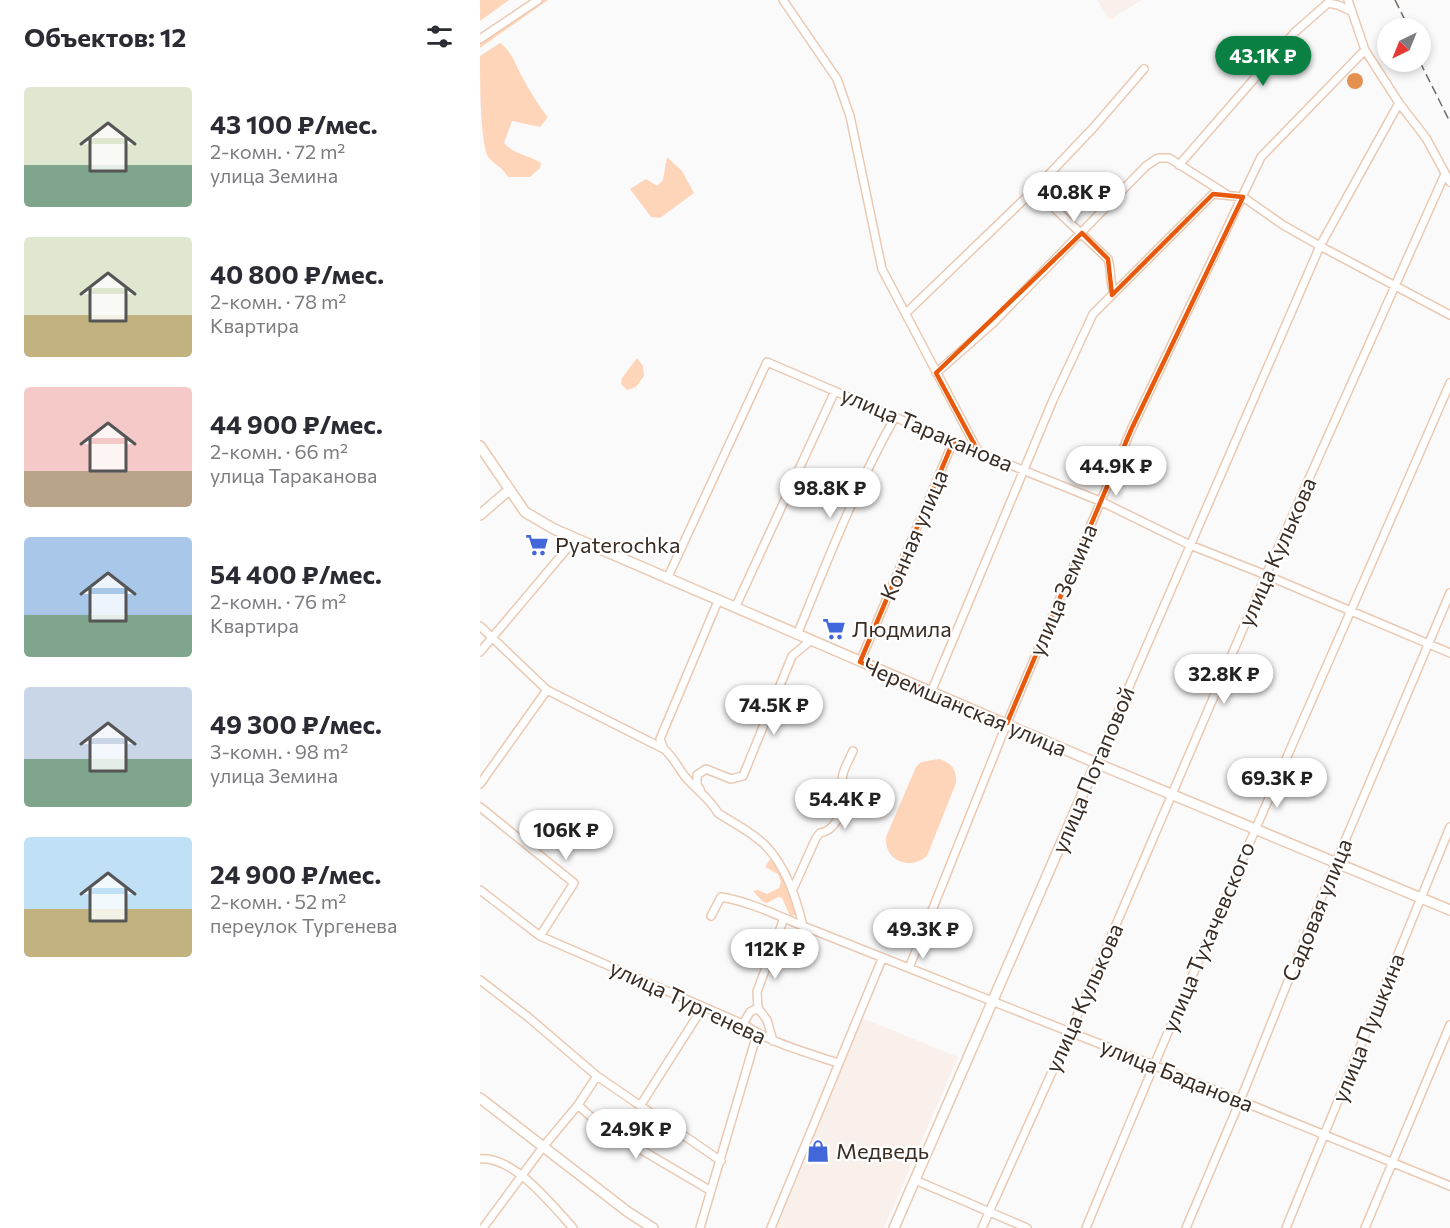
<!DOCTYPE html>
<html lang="ru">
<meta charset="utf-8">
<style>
:root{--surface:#fff;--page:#f7f7f7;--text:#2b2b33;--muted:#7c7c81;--accent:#0b8043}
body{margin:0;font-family:Commissioner,sans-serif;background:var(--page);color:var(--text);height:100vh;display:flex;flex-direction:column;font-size:22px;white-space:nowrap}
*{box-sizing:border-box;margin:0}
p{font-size:20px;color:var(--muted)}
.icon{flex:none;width:33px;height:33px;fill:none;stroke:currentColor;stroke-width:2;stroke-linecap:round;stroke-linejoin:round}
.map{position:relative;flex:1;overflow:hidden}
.side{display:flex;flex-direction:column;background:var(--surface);width:480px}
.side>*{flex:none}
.needle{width:39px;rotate:223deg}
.controls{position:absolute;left:897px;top:18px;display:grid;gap:12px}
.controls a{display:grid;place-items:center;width:54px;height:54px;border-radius:50%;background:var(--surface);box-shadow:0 3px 9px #0003;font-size:30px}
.price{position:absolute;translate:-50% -51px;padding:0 14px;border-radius:21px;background:#fff;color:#222;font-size:20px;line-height:39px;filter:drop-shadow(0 2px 3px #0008)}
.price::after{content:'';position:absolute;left:50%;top:36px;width:18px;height:14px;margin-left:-9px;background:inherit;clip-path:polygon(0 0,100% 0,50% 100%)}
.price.on{background:var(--accent);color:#fff}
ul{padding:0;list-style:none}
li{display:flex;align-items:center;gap:18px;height:150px;padding:0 24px}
li span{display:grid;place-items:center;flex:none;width:168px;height:120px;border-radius:6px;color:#555}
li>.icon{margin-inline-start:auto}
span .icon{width:72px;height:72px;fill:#fffc;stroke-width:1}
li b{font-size:26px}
h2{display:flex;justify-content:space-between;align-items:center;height:72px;padding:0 24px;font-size:26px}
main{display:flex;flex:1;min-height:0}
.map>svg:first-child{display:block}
.built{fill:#f9f0eb}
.green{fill:#ffd5b9}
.water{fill:#e4904f}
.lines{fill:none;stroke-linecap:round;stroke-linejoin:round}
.street-casing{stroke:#eac9b2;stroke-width:10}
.secondary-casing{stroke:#eac9b2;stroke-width:12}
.street{stroke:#fff;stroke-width:7}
.secondary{stroke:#fff;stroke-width:9}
.rail{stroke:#736a64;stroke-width:1.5;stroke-dasharray:9 4.5;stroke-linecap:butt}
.marked{fill:none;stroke:#e8590c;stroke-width:4.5;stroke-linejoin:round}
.labels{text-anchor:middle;stroke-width:4.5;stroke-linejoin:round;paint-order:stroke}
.street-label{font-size:22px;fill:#392c23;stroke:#fff}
.poi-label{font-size:22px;fill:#392c23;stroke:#fff;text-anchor:start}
</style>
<main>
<section class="side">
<h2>Объектов: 12<svg class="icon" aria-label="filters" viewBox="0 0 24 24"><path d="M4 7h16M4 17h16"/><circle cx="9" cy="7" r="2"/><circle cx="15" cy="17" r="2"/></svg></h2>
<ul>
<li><span style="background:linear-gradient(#dfe7d0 65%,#7fa58c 0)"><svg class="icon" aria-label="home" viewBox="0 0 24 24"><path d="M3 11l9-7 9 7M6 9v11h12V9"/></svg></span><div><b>43 100 ₽/мес.</b><p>2-комн. · 72 m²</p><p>улица Земина</p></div></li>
<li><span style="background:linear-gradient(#dfe7d0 65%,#c2b280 0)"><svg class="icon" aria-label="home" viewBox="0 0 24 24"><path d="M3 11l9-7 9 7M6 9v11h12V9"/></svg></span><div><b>40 800 ₽/мес.</b><p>2-комн. · 78 m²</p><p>Квартира</p></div></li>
<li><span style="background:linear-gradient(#f6c9c9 70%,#b9a48a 0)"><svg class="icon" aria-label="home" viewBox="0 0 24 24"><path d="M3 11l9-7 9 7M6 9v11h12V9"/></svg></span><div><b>44 900 ₽/мес.</b><p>2-комн. · 66 m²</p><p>улица Тараканова</p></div></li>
<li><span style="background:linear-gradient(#a9c7e8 65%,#7fa58c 0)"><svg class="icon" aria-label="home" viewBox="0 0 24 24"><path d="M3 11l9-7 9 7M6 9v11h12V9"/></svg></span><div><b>54 400 ₽/мес.</b><p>2-комн. · 76 m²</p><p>Квартира</p></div></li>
<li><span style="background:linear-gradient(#c9d6e8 60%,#7fa58c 0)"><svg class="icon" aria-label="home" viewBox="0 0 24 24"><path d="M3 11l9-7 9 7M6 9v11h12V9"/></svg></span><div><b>49 300 ₽/мес.</b><p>3-комн. · 98 m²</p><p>улица Земина</p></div></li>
<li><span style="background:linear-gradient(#bfe0f5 60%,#c2b280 0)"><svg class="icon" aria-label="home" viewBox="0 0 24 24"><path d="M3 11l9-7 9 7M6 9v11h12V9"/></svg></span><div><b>24 900 ₽/мес.</b><p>2-комн. · 52 m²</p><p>переулок Тургенева</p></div></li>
</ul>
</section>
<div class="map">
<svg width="970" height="1228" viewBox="0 0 970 1228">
<rect width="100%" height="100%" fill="#fafafa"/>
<path class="built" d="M617 0H662L630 20Z
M382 1018 478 1057 404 1228H297Z"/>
<path class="green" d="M0 0H29L0 21Z
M61 0H68L0 48V41Z
M20 43C31 51 34 60 39 71 45 83 60 108 68 117L60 127 32 121 24 143C35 155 46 154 61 163L60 168 50 177H28C23 168 15 165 8 157 0 141 0 79 0 56Z
M187 157 202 171 214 193 180 218 171 217 150 189 166 179 177 186 183 180Z
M157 358 163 366 164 376 156 387 147 390 141 384 142 378Z
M459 759C472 763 477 770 476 783L447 856C430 871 404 861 406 837L436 767 441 762Z
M291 858C300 866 307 878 307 890L312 894 317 911 316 915 310 916 302 898 298 897 287 903 283 902 273 891 278 890 287 894 299 888 301 882 298 874 285 867Z"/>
<path class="water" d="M867 81a8 8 0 1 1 16 0a8 8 0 1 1-16 0Z"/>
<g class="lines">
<g class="street-casing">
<path id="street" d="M303 0 357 79 370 116 402 269 498 451
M868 0 885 50 919 103 946 138 970 182
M0 39 58 0
M699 165 815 32 848 3 858 5 871 11
M554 189 628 259C632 271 629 281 634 293
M426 313 557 187 614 127 664 69
M456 373 513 323 666 166 678 158H689L746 194
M187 579 287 362 473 442 620 501 710 545 786 575 970 653
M255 608 355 391
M0 626 67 690 184 749C195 758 199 771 208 780 218 791 230 799 238 813 253 823 272 832 285 845 306 867 316 897 323 926L673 1065 970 1186
M317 635C348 559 375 489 415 417
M0 652 96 538
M380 662 473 442
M452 690 573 400 613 314 733 194 763 197 803 225 840 246 970 315
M184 749 180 739 238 601
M616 763 840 246 919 103
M0 784 67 690
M220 789 217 785V775L226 769 251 779 263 776 312 656 330 641
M0 807 94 883 60 936
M313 889 336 838 340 833C357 831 362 809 367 794 357 777 365 769 373 751
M0 890 60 936 263 1024C291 1043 325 1052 358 1063
M231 916 241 897C271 902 296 915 323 926
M429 968 527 723 651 430 781 157 885 50
M0 980 48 1017 117 1076 241 1161
M263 1024 270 1012 278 1008
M293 1041 287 1020 278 1008 277 992 304 918
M98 1105 121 1126 231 1191
M160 1106 223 1007
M0 1159C34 1156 72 1205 93 1228
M435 1180 547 1228
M3 1228 63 1147 98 1105 117 1076
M220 1228 277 1034
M291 1228 402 959
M502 1228 590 1032 786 575 965 174
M606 1228C723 944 848 665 970 383
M706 1228 760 1101 853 869 970 593
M806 1228 970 827
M885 1228 970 1025"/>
</g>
<g class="secondary-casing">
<path id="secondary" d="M0 446 45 512 74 529 616 763 970 910
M0 515 29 490
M0 1098 148 1212 173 1228
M414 1228 616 763"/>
</g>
<use href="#street" class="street"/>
<use href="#secondary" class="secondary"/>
<path class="rail" d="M915 0 929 28
M940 62 970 122"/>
</g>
<path class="marked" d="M733 194 763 197 651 430 527 723 380 662 473 442 498 451 456 373 602 233 628 259 632 295Z"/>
<defs>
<g id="supermarket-bare" transform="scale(1.8)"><path d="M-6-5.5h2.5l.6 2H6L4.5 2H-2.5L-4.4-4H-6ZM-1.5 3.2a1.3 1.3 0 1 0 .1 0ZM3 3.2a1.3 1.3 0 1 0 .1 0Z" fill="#4267da" stroke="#fff" stroke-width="2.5" paint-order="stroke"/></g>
<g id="shop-bare" transform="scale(1.8)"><path d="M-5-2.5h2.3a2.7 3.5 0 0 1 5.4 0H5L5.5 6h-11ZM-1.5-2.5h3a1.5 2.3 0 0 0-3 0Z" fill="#4267da" stroke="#fff" stroke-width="2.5" paint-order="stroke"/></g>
</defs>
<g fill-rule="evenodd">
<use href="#supermarket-bare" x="57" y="545"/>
<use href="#supermarket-bare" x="354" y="629"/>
<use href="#shop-bare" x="338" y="1151"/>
</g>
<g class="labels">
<g class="street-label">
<text transform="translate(447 429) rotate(23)" y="8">улица Тараканова</text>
<text transform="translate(434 535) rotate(-67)" y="8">Конная улица</text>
<text transform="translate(797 552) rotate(-66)" y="8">улица Кулькова</text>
<text transform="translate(583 590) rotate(-67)" y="8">улица Земина</text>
<text transform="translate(485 707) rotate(23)" y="8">Черемшанская улица</text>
<text transform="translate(613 770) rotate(-67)" y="8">улица Потаповой</text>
<text transform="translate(837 910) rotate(-68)" y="8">Садовая улица</text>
<text transform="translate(728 937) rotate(-67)" y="8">улица Тухачевского</text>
<text transform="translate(604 998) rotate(-66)" y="8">улица Кулькова</text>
<text transform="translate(208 1002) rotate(25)" y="8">улица Тургенева</text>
<text transform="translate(888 1028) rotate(-68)" y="8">улица Пушкина</text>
<text transform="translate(697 1075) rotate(22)" y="8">улица Баданова</text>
</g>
<g class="poi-label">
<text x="75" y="553">Pyaterochka</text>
<text x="372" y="637">Людмила</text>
<text x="356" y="1159">Медведь</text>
</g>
</g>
</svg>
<div class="controls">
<a><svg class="needle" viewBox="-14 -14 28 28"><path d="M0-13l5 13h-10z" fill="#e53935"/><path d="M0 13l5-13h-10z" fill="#7c7c81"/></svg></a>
</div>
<b class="price on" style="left:783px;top:87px">43.1K ₽</b>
<b class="price" style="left:594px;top:223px">40.8K ₽</b>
<b class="price" style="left:636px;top:497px">44.9K ₽</b>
<b class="price" style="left:350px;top:519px">98.8K ₽</b>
<b class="price" style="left:744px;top:705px">32.8K ₽</b>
<b class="price" style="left:294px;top:736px">74.5K ₽</b>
<b class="price" style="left:797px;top:809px">69.3K ₽</b>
<b class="price" style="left:365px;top:830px">54.4K ₽</b>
<b class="price" style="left:86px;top:861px">106K ₽</b>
<b class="price" style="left:443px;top:960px">49.3K ₽</b>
<b class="price" style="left:295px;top:980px">112K ₽</b>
<b class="price" style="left:156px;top:1160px">24.9K ₽</b>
</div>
</main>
